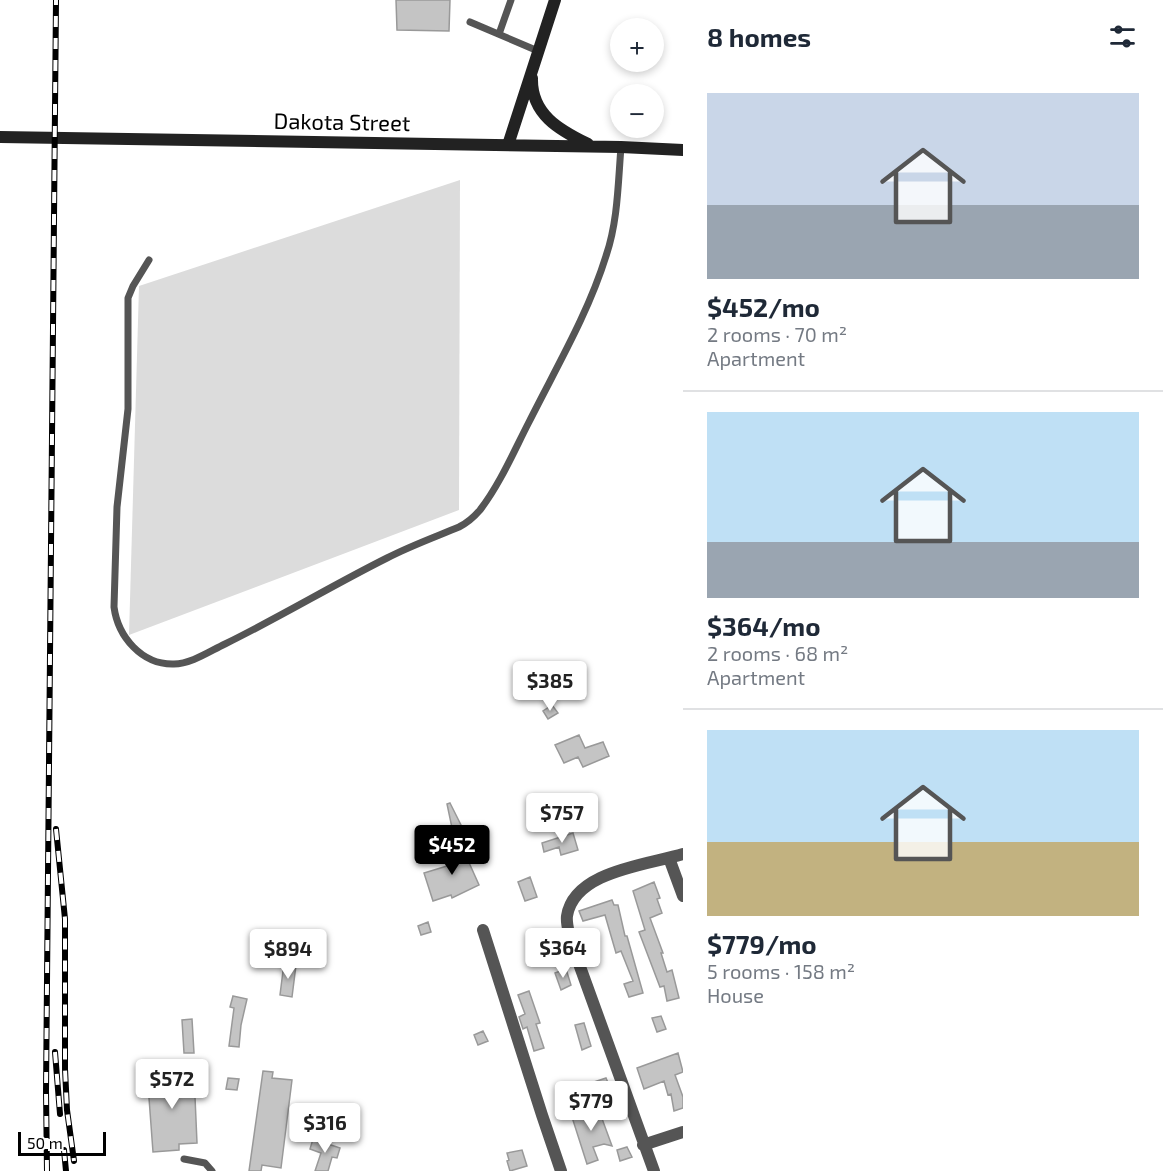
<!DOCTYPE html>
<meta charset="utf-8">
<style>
:root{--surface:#fff;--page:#f6f6f7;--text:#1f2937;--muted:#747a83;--line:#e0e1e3;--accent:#000}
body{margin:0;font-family:"Exo 2",sans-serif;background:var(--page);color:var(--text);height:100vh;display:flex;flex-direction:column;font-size:22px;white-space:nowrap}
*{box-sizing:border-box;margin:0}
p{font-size:20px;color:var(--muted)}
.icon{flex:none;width:33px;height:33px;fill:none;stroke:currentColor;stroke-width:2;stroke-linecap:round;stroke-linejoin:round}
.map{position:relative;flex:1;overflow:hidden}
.sheet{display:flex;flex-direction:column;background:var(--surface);width:480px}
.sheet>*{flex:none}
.fabs{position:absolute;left:610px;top:18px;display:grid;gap:12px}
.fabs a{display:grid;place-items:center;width:54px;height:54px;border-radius:50%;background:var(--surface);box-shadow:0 3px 9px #0003;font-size:30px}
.scale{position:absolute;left:18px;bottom:15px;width:88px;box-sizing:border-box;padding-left:6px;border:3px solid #000;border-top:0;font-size:16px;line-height:21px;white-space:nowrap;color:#000;-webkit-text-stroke:4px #fff;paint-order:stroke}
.price{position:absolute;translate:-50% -51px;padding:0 14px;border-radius:6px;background:#fff;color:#222;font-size:20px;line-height:39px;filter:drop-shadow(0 2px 3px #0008)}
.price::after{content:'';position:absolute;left:50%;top:36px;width:18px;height:14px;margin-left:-9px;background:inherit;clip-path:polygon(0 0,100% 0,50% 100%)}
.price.selected{background:var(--accent);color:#fff}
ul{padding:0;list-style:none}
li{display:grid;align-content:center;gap:12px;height:318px;padding:0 24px}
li+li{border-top:2px solid var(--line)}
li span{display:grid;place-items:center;height:186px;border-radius:0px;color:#555}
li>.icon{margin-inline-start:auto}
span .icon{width:108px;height:108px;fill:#fffc;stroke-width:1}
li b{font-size:26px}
h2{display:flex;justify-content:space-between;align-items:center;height:72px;padding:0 24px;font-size:26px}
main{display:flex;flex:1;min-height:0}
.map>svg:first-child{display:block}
.green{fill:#dcdcdc}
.building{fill:#c4c4c4;stroke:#999;stroke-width:1.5}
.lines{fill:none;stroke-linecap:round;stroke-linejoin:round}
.lane{stroke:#555;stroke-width:7}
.street{stroke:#555;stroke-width:12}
.secondary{stroke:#222;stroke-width:12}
.rail-casing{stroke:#000;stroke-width:6}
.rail{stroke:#fff;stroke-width:4;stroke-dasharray:11;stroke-linecap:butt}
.labels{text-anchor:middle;stroke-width:4.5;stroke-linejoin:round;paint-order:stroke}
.street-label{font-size:22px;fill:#000;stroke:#fff}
</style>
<main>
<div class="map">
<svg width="683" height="1171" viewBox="0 0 683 1171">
<rect width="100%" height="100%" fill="#fff"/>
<path class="green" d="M460 180 459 510 129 635 139 286Z"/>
<path class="building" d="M396 0H450L449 31 397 30Z
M552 705 558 713 548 719 543 711Z
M579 735 585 748 603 742 609 756 583 767 578 757 564 763 555 745Z
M450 803 465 833 467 845 456 847 447 804Z
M573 833 578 850 561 855 559 847 544 852 542 843Z
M462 847 479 885 452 898 451 895 433 901 424 873 447 866 442 855Z
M530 877 537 897 525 901 518 882Z
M654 882 660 898 657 899 662 913 650 918 663 953H661L667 972 672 970 679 998 667 1001 664 986 660 987 639 932 645 930 633 891Z
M612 900 614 905H618L625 936H627L643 993 629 997 624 984 633 981 621 951 616 953 605 915 583 921 579 911Z
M428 922 431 932 421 935 418 926Z
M553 932 558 947 549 950 544 935Z
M284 963 296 965 292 997 280 995Z
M566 969 571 985 561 990 555 973Z
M529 991 540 1023 536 1024 544 1048 534 1051 527 1027 523 1029 519 1017 525 1014 518 995Z
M233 996 247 999 241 1025 239 1047 229 1046 234 1008 230 1007Z
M661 1016 666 1029 657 1032 652 1018Z
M192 1019 194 1053H184L182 1020Z
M584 1023 591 1046 582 1050 575 1025Z
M483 1031 488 1041 478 1045 474 1035Z
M678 1053 683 1072 675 1075 683 1097V1108L674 1111 671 1094 668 1095 664 1081 644 1089 637 1068Z
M174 1069V1075L194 1074 197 1143 179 1144V1150L153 1152 147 1071Z
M263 1071 273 1072 272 1078 292 1080 281 1168 262 1165 261 1171H249Z
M228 1078 239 1079 237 1090 226 1089Z
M606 1078 612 1092 594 1099 588 1084Z
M597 1105 612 1146 604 1144 593 1147 598 1160 587 1164 571 1114Z
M313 1139 340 1148 337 1158 332 1157 328 1171H315L321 1153 310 1149Z
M627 1147 632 1157 620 1161 617 1150Z
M522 1150 527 1166 510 1171 507 1161 509 1160 507 1153Z"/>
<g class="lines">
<path class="lane" d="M470 22 538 51
M499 34 511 0
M149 260 133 286 128 298V409L117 507 114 607C118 637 142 665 174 664 191 664 210 651 225 644 280 617 333 585 387 558 410 546 435 537 459 527 467 523 474 517 480 510 500 484 514 451 529 422 556 368 588 314 606 256 618 221 618 183 621 147
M184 1159 205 1163 212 1171"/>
<path class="street" d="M669 858 683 896
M483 930 542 1115 561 1171
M643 1145 683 1132
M654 1171 570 939C569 932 566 923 567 916 574 871 647 865 683 854"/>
<path class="secondary" d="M532 78C531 114 559 130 588 144
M0 137 621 147 683 150
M508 145 555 0"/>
<g class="rail-casing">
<path id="rail" d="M56 829 65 919V1069L67 1110 74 1161
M55 1052 60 1114
M64 1150 66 1171
M47 1171 46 1091 56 0"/>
</g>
<use href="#rail" class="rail"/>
</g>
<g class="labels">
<g class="street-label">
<text transform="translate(342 122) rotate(1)" y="8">Dakota Street</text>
</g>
</g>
</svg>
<div class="fabs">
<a>+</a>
<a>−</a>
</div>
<div class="scale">50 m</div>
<b class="price" style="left:550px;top:712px">$385</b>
<b class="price" style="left:562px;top:844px">$757</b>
<b class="price selected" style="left:452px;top:876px">$452</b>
<b class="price" style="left:563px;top:979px">$364</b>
<b class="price" style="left:288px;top:980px">$894</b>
<b class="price" style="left:172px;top:1110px">$572</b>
<b class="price" style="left:591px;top:1132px">$779</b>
<b class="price" style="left:325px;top:1154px">$316</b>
</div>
<section class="sheet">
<h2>8 homes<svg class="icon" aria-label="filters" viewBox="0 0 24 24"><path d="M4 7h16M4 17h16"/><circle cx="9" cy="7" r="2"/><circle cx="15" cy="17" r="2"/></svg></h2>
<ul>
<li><span style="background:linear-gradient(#c9d6e8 60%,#9aa5b1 0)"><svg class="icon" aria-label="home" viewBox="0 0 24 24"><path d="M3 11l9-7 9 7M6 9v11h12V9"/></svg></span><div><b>$452/mo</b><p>2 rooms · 70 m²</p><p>Apartment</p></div></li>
<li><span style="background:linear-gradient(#bfe0f5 70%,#9aa5b1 0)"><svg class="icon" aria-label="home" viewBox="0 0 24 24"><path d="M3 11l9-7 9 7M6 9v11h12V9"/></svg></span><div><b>$364/mo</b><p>2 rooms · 68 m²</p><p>Apartment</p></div></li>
<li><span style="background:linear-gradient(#bfe0f5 60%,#c2b280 0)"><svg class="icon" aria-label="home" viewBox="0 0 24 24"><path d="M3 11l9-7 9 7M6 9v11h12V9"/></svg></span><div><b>$779/mo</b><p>5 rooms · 158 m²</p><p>House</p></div></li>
</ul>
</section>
</main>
